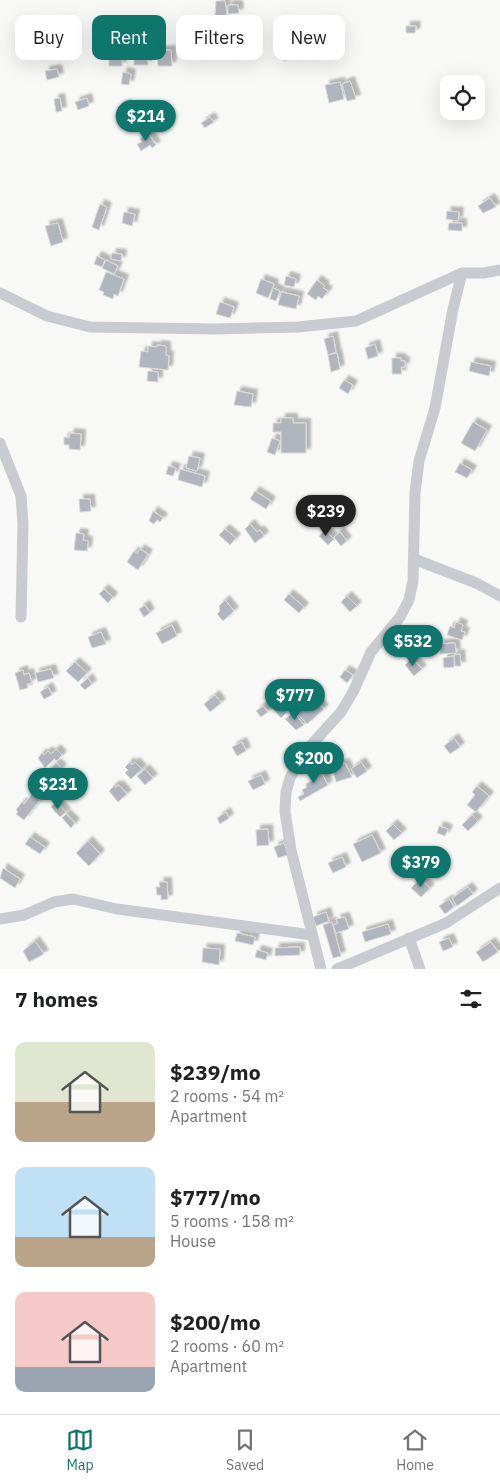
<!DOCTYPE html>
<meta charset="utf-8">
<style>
:root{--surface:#fff;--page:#f6f6f6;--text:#202124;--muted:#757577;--line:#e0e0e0;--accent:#0f766e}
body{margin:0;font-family:"IBM Plex Sans",sans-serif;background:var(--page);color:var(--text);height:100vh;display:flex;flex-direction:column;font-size:19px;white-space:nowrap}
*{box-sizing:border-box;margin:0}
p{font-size:16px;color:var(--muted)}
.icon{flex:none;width:28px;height:28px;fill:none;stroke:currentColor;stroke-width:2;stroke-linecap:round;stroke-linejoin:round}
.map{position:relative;height:969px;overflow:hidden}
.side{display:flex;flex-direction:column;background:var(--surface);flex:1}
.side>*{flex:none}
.banner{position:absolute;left:15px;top:15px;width:470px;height:45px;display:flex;gap:10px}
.tools{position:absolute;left:440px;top:75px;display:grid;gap:10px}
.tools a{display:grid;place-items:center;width:45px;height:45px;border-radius:10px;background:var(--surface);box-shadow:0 5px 20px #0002;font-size:25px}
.price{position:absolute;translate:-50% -42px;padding:0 11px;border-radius:18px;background:var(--accent);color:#fff;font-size:16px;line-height:32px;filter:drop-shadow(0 1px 2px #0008)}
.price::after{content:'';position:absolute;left:50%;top:30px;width:15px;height:11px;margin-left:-8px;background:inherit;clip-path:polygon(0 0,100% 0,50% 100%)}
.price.active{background:#222;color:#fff}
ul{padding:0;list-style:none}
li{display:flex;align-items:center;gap:15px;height:125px;padding:0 15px}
li span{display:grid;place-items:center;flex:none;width:140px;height:100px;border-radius:10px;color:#555}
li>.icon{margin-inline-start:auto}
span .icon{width:60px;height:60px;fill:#fffc;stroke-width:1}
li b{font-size:21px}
h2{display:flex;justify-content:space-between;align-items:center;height:60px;padding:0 15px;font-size:21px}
.chip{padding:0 18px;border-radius:10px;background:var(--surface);box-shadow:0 5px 20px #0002;font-size:18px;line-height:45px}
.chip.active{background:var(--accent);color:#fff}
.tabs{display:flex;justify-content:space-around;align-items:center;height:70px;border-top:1px solid var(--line);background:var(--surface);font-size:14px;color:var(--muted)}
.tabs a{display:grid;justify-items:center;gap:2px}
.tabs .active{color:var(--accent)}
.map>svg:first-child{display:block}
.building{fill:#b1b6be;stroke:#dadad8;filter:url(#shadow)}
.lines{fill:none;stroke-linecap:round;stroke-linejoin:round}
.street{stroke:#c8cbcf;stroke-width:11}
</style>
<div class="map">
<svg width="500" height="969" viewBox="0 0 500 969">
<defs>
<filter id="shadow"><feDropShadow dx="4.5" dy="-4.5" stdDeviation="1" flood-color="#0004"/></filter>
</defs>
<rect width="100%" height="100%" fill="#f8f9f6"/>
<path class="building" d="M216 1H225L227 15 215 16Z
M228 5H238L239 13 228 14Z
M296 24 298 36 282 37 280 26Z
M406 26H416L415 33H406Z
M290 45 294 58 284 61 280 48Z
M171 50 172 66H158L157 51Z
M134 55 148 56V65H134Z
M109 57H122V66H109Z
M57 69 59 77 47 80 45 71Z
M123 72 131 74 129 85 121 84Z
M350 81 356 99 347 101 342 84Z
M340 82 344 99 329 103 325 85Z
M60 98 62 111 56 112 54 99Z
M87 98 89 106 78 110 75 102Z
M126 104 132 119 124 122 118 107Z
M210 117 214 122 205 128 201 123Z
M148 133 156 145 152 148 150 145 141 151 137 144 142 142 140 139Z
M490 198 496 207 483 213 478 206Z
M100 204 107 207 99 230 92 227Z
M447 211 459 212 458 221 446 219Z
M124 212 135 214 132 226 122 223Z
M58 223 63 242 51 246 45 226Z
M449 223H462V231L448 230Z
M112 253 122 254 121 261 111 259Z
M97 256 105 260 102 267 94 264Z
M106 260 118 266 114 274 102 268Z
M106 272 124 279 118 296 114 294 113 299 103 295 104 292 99 290Z
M286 276 296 279 294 287 284 285Z
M261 279 274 284 268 298 256 293Z
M317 280 325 286 323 288 328 291 322 299 318 296 316 300 307 294Z
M273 288 280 291 276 301 270 299Z
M281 292 299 296 296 309 278 305Z
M220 302 234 307 230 318 216 314Z
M333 336 336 352 328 355 324 339Z
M375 344 378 356 368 359 365 348Z
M157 345 166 346V355L169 356 168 370 139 367 141 351 148 352V346L157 347Z
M337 353 340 369 331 372 328 355Z
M392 358H401V361H405V367H401L402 374H392Z
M471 362 491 366 489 376 469 371Z
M148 371 158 372V382L147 381Z
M344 380 353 385 348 394 339 388Z
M237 391 253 394 251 407 234 405Z
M281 418H293V423H306V453H281V432H273V423H281Z
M473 422 487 430 475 451 461 443Z
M70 433 81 434 80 450 69 449V445H64V437L69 438Z
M272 438 280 441 275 455 267 452Z
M189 456 200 458 197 471 186 468Z
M460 463 472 470 467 478 455 472Z
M168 466 176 468 173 476 166 474Z
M180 469 205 476 202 487 178 480Z
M255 491 271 501 266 509 250 499Z
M79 499H90L91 511 80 512Z
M153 511 163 518 160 522 157 520 154 524 149 521Z
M250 524 257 532 260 530 264 536 255 543 245 529Z
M225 529 236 538 230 545 219 535Z
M325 530 334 539 328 545 319 536Z
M340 532 347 541 341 546 334 537Z
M76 533 84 534 83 540 88 541 87 551 74 550Z
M140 549 148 554 138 570 127 562 134 551 137 554Z
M104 589 113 597 108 603 99 594Z
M289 594 304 607 299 613 284 600Z
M347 596 357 606 350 612 341 602Z
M225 600 234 611 223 621 217 614 220 611 219 606Z
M145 605 150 613 144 617 139 609Z
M456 622 463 625 461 631 465 632 462 640 447 635 450 626 454 628Z
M172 625 177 636 162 644 156 633Z
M101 632 106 644 92 648 88 637Z
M455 643 456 653 440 654V644Z
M460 654 461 666H455L454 655Z
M454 656V667L444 668 443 658Z
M412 658 422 669 414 676 405 665Z
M75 662 87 673 78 682 66 671Z
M51 669 54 678 38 682 35 673Z
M23 670 24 675 29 673 32 683 27 684 28 688 20 690 15 673Z
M345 670 353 675 347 683 340 677Z
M88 678 92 684 85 690 80 685Z
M48 687 52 695 44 699 40 692Z
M215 695 221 703 210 712 204 704Z
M315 698 324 709 307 724 297 713Z
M280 703 287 712 281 718 273 709Z
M263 706 268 712 261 717 256 711Z
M294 712 304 725 296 730 285 719Z
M454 738 460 747 450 754 444 746Z
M242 742 246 751 237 756 232 747Z
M56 749 62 755 57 761 54 759 45 768 38 758 42 753 44 755 48 751 51 754Z
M130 762 132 765 135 762 142 769 131 779 125 773 128 770 125 767Z
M361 762 367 771 357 778 351 769Z
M56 763 62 768 53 779 46 773Z
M345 763 352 777 336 782 333 771 339 770 338 765Z
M318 767 328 785 300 801 298 797 304 794 302 790 307 787 306 784 315 779 310 771Z
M145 769 153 778 145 785 137 776Z
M261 775 265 784 253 790 248 781Z
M115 785 116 787 119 785 127 794 118 802 109 791Z
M477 786 489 796 476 812 467 805 475 795 472 792Z
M32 794 40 800 24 820 16 814 18 812 16 810 22 802 24 804Z
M56 802 66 812 60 817 51 807Z
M226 812 229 818 220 824 217 818Z
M66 814 75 823 71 828 62 818Z
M472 815 478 821 468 831 462 825Z
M393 824 402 833 394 840 386 831Z
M439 826 448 829 445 836 437 833Z
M268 829 269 845 257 846 256 830Z
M372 835 381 853 362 862 353 844Z
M30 837 45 847 40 854 25 844Z
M88 841 100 854 89 866 76 853Z
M284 843 288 855 278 858 274 847Z
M342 857 346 867 333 873 328 863Z
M3 868 20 879 15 888 0 878Z
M420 879 430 888 421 897 411 888Z
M159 882H167L168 899 161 900V895H157L156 887H160Z
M468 887 473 894 457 906 452 898Z
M449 899 454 907 445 914 439 906Z
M326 912 329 921 316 926 313 917Z
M345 917 349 929 336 933 333 925 338 923 336 919Z
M332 922 341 956 333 958 323 925Z
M388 924 391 934 365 942 362 932Z
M237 933 255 937 253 945 235 941Z
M449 938 453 947 443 951 439 942Z
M35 941 44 954 29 962 23 951Z
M491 942 498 952 483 962 476 952Z
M300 947V955L275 956V948Z
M203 948 220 949 219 965 202 962Z
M257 950 268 953 266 960 255 957Z"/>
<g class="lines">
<path class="street" d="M0 293 47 316 90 327 215 329 298 327 356 321 462 273
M0 443 21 496 23 524 21 617
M414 559 476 583 500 596
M0 919 24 915 54 902 73 899 117 909 312 935
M409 938 420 969
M321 969 291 850 285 812 286 792 290 778 304 753 341 712 353 692 371 652 400 617 409 600 413 581 415 493 419 461 435 408 453 309 462 273H484L500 270
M337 969 446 923 500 888"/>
</g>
</svg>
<div class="tools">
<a><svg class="icon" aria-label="locate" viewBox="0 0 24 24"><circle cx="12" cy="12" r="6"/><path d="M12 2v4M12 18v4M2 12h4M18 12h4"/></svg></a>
</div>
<b class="price" style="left:146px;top:142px">$214</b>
<b class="price active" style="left:326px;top:537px">$239</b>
<b class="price" style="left:413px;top:667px">$532</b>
<b class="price" style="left:295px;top:721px">$777</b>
<b class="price" style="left:314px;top:784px">$200</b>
<b class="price" style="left:58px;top:810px">$231</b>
<b class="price" style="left:421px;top:888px">$379</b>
<div class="banner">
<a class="chip">Buy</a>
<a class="chip active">Rent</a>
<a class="chip">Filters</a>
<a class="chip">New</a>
</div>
</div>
<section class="side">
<h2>7 homes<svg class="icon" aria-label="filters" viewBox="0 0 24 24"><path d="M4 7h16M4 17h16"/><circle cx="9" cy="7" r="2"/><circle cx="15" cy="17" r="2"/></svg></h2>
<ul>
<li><span style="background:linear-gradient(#dfe7d0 60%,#b9a48a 0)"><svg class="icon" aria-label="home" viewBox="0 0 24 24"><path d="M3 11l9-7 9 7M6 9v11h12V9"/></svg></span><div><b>$239/mo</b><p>2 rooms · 54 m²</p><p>Apartment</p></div></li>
<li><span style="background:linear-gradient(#bfe0f5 70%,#b9a48a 0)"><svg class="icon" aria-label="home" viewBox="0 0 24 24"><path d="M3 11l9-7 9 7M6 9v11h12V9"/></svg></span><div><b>$777/mo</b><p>5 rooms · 158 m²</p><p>House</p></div></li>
<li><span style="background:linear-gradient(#f6c9c9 75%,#9aa5b1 0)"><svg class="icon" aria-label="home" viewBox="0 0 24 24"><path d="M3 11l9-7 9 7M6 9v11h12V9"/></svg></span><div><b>$200/mo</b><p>2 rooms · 60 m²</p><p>Apartment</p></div></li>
</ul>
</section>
<nav class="tabs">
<a class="active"><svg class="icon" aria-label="map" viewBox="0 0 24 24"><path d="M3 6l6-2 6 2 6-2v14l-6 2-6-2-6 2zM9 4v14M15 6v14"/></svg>Map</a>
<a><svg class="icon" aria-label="saved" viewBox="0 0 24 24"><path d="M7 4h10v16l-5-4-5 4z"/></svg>Saved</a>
<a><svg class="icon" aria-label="home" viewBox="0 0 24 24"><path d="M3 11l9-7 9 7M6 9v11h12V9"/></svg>Home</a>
</nav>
